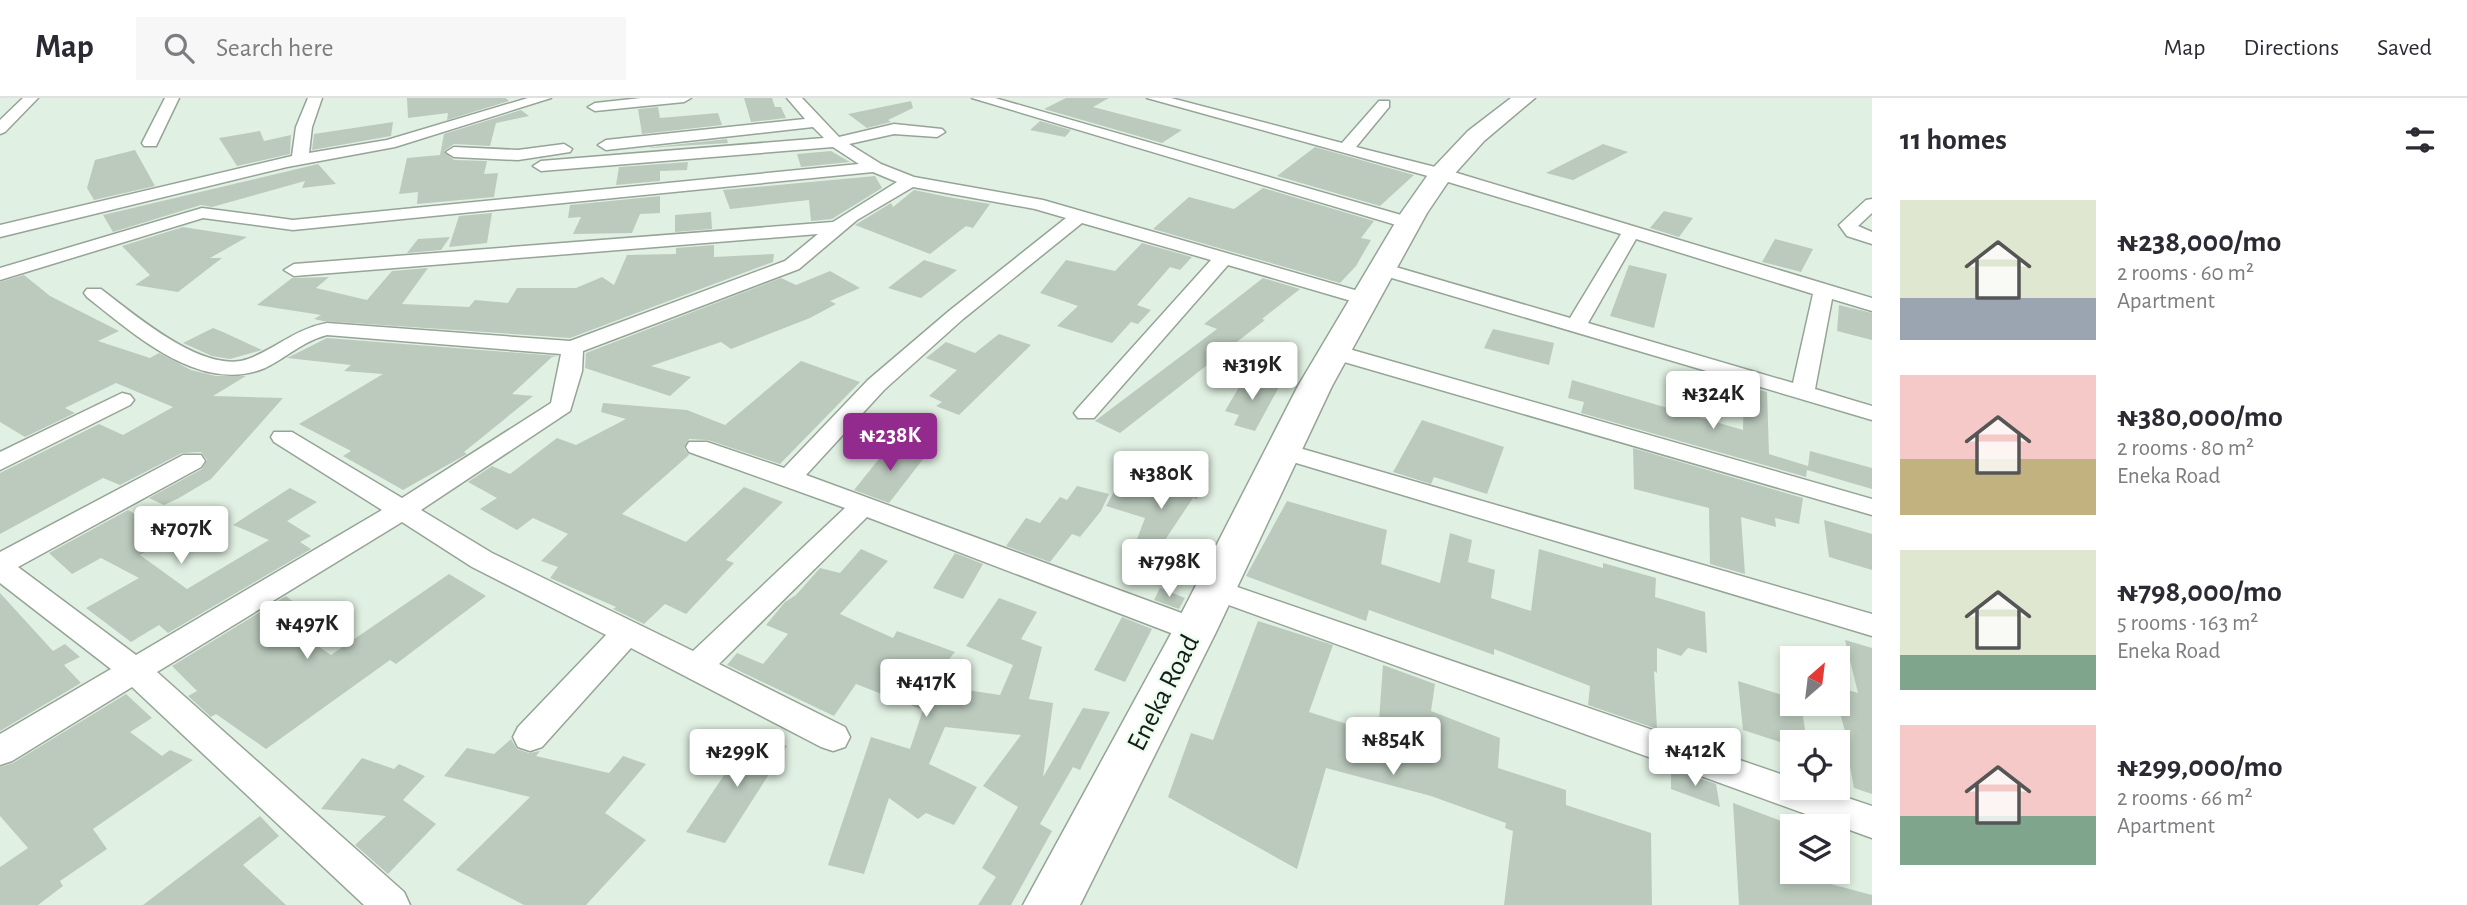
<!DOCTYPE html>
<meta charset="utf-8">
<style>
:root{--surface:#fff;--page:#f7f7f7;--text:#2b2b33;--muted:#7c7c81;--line:#e1e1e2;--accent:#932a8e}
body{margin:0;font-family:"Alegreya Sans",sans-serif;background:var(--page);color:var(--text);height:100vh;display:flex;flex-direction:column;font-size:26px;white-space:nowrap}
*{box-sizing:border-box;margin:0}
p{font-size:23px;color:var(--muted)}
.icon{flex:none;width:38px;height:38px;fill:none;stroke:currentColor;stroke-width:2;stroke-linecap:round;stroke-linejoin:round}
.map{position:relative;flex:1;overflow:hidden}
.panel{display:flex;flex-direction:column;background:var(--surface);width:595px}
.panel>*{flex:none}
.needle{width:46px;rotate:28deg}
.fabs{position:absolute;left:1780px;top:548px;display:grid;gap:14px}
.fabs a{display:grid;place-items:center;width:70px;height:70px;border-radius:0px;background:var(--surface);box-shadow:0 4px 10px #0003;font-size:35px}
.price{position:absolute;translate:-50% -60px;padding:0 16px;border-radius:7px;background:#fff;color:#222;font-size:23px;line-height:46px;filter:drop-shadow(0 2px 4px #0008)}
.price::after{content:'';position:absolute;left:50%;top:42px;width:21px;height:16px;margin-left:-10px;background:inherit;clip-path:polygon(0 0,100% 0,50% 100%)}
.price.on{background:var(--accent);color:#fff}
ul{padding:0;list-style:none}
li{display:flex;align-items:center;gap:21px;height:175px;padding:0 28px}
li span{display:grid;place-items:center;flex:none;width:196px;height:140px;border-radius:0px;color:#555}
li>.icon{margin-inline-start:auto}
span .icon{width:84px;height:84px;fill:#fffc;stroke-width:1}
li b{font-size:30px}
h2{display:flex;justify-content:space-between;align-items:center;height:84px;padding:0 28px;font-size:30px}
header{display:flex;align-items:center;gap:42px;box-sizing:border-box;height:98px;padding:0 35px;background:var(--surface);border-bottom:2px solid var(--line)}
header strong{font-size:33px}
nav{display:flex;gap:38px;margin-inline-start:auto;font-size:24px}
.search{width:490px;height:63px;background:var(--page);display:flex;align-items:center;gap:18px;box-sizing:border-box;padding:0 24px;border-radius:0px;color:var(--muted);font-size:26px}
main{display:flex;flex:1;min-height:0}
.map>svg:first-child{display:block}
.building{fill:#bbcabd}
.lines{fill:none;stroke-linecap:round;stroke-linejoin:round}
.street-casing{stroke:#96a497;stroke-width:3}
.secondary-casing{stroke:#96a497;stroke-width:3}
.street{fill:#fff;fill-rule:evenodd}
.secondary{fill:#fff;fill-rule:evenodd}
.labels{text-anchor:middle;stroke-width:5;stroke-linejoin:round;paint-order:stroke}
.street-label{font-size:28px;fill:#161c17;stroke:#edfdef}
</style>
<header>
<strong>Map</strong>
<div class="search"><svg class="icon" aria-label="search" viewBox="0 0 24 24"><circle cx="10" cy="10" r="6"/><path d="M15 15l6 6"/></svg>Search here</div>
<nav><a>Map</a><a>Directions</a><a>Saved</a></nav>
</header>
<main>
<div class="map">
<svg width="1872" height="807" viewBox="0 0 1872 807">
<rect width="100%" height="100%" fill="#e0f0e2"/>
<path class="building" d="M407 0H506L509 3 447 22 448 15 408 20Z
M744 0H772L775 9H781L786 20 751 24Z
M1066 0H1109L1093 9 1182 32 1162 45 1044 11Z
M911 3 913 10 888 22 891 24 867 30 848 16Z
M658 9 660 20 718 15 722 27 642 36 638 11Z
M521 12 529 18 496 25 490 48 454 46 444 53 454 62 487 63 484 76 498 75 494 99 417 106 418 94 399 96 407 60 440 57 444 36Z
M1040 23 1071 32 1065 39 1030 32Z
M393 24 391 38 312 52 314 36Z
M260 33 264 43 291 37 290 56 237 68 219 40Z
M727 41 728 45 645 50Z
M1603 46 1628 54 1573 82 1546 75Z
M1315 49 1414 77 1380 108 1277 78Z
M135 52 155 88 94 102 87 90 95 62Z
M831 53 850 64 801 69 797 56Z
M688 64 687 72 660 73V83L616 87 619 69Z
M318 66 336 86 302 90 305 83 212 109 201 107 113 134 103 117Z
M875 78 882 90 832 121 811 123 809 102 730 111 723 92Z
M1263 90 1374 123 1361 140 1371 142 1356 168 1340 185 1153 131 1189 99 1234 111Z
M914 92 948 99 990 106 973 130 966 128 930 156 855 127 891 105 893 109Z
M660 98V115L640 116 632 135 573 136 581 119 568 120 570 107Z
M1664 113 1693 120 1679 139 1650 130Z
M711 114 712 131 675 134V117Z
M492 115 487 145 449 149 459 118Z
M183 129 247 139 210 160H222L178 194 135 187 150 177 122 148Z
M450 139 441 152 407 155 418 141Z
M1775 141 1813 151 1801 174 1762 164Z
M1142 145 1192 159 1180 172 1170 169 1137 207 1151 212 1138 226 1131 224 1112 245 1057 228 1078 208 1040 195 1066 162 1115 173Z
M714 147V159L774 156 773 164 570 240 323 223 314 221 321 217 257 207 292 180 329 179 316 190 367 202 392 173 428 170 402 206 469 209 475 202 508 205 517 190H576L602 179 614 187 627 157 676 156V150Z
M924 162 957 172 921 200 888 190Z
M1629 167 1667 176 1654 230 1610 218Z
M830 173 860 190 830 203 836 206 810 220 731 251 721 244 651 268 691 279 670 298 585 270 586 255 781 180 796 187Z
M24 177 50 198 119 233 98 243 150 260 159 255 191 272 216 278H246L213 298 283 300 211 381 179 400 164 407 149 400 202 371 207 362 201 354 182 355 120 387 103 380 0 436V375L99 326 123 337 173 309 116 285 65 310 75 315 25 339 0 324V184Z
M1263 180 1300 191 1262 221 1265 222 1120 335 1095 323 1217 231 1204 226Z
M1839 207 1872 215V242L1837 233Z
M213 230 223 234 262 252 230 261 212 258 183 245Z
M1493 231 1554 245 1549 267 1484 250Z
M999 236 1031 247 959 317 936 308 942 304 929 298 957 272 926 260 946 244 975 255Z
M327 240 558 258 552 259 512 296 533 298 464 354 467 356 403 392 343 358 351 353 299 326 383 276 344 273 351 267 287 260Z
M801 263 860 284 780 366 708 342 689 341 684 350 689 357 622 416 686 444 744 389 783 404 726 462 734 465 686 516 665 506 644 526 613 511 616 509 550 480 558 469 541 463 568 436 533 420 517 432 480 411 497 400 468 384 492 368 510 376 557 340 576 347 626 321 601 314 603 305 687 312 725 327Z
M1246 277 1280 287 1255 333 1234 327 1239 317 1225 313Z
M1572 282 1743 332 1744 288 1767 294 1769 356 1808 368 1810 353 1872 370V391L1807 372 1806 379 1581 315 1584 304 1568 300Z
M1422 322 1504 349 1487 396 1434 379 1431 386 1393 374Z
M891 346 927 356 889 405 854 392Z
M1633 350 1803 400 1799 426 1775 420 1776 429 1741 419 1745 476 1710 466 1709 410 1634 391Z
M1165 359 1209 372 1197 401 1193 400 1165 442 1195 452 1183 477 1131 457 1145 420 1106 408 1122 380 1150 389Z
M1077 388 1109 396 1101 413 1080 439 1072 436 1050 464 1006 448 1026 420 1040 425 1060 399 1067 402Z
M290 390 317 404 287 423 311 438 300 444 311 451 168 535 159 527 131 544 86 510 139 480 101 460 72 476 49 455 128 412 173 437 140 457 187 491 269 442 233 427Z
M1287 403 1387 432 1381 466 1440 485 1450 435 1472 442 1468 464 1495 472 1491 500 1531 513 1539 451 1603 470V465L1656 480 1655 499 1705 514 1707 555 1688 550 1681 558 1657 550V575L1654 573 1657 631 1588 607 1590 588 1494 551V557L1369 512 1366 523 1246 478Z
M1824 422 1872 436V472L1829 459Z
M861 451 888 463 840 516 893 540 897 533 955 554 928 586 1000 597 1013 567 966 548 999 500 1037 514 1021 541 1042 549 1029 601 1053 605 1043 679 1083 610 1110 614 1080 672 1073 669 1040 726 1052 733 1011 807H978L996 779 982 770 1018 709 983 688 1021 637 945 629 929 666 977 689 954 727 926 715 918 721 889 700 864 776 828 767 871 639 910 651 923 612 856 586 834 618 727 567 737 555 763 566 788 536 766 527 785 504 796 497 820 470 840 475Z
M955 455 983 466 963 501 933 490Z
M449 476 486 498 396 566 390 562 266 651 216 616 211 619 188 598 197 593 172 568 286 498 309 516 289 528 331 557Z
M1160 490 1185 500 1179 511 1154 502Z
M0 495 53 553 65 546 80 559 64 567 81 585 0 633Z
M1122 519 1152 531 1125 584 1094 572Z
M1258 523 1333 547 1309 614 1378 636 1383 567 1435 586 1431 613 1500 640 1498 670 1566 692V707L1651 735 1652 807H1504L1513 733 1505 730 1506 725 1431 698 1326 670 1297 771 1168 699 1191 635 1213 642Z
M1845 542 1872 550V696L1854 690 1845 643 1848 644 1838 608V589L1858 595Z
M1738 583 1792 600V606H1801L1807 644H1792V648L1743 632Z
M126 596 152 620 130 634 162 658 170 652 193 662 93 731 107 751 60 783 63 788 38 807H0V769L28 750 0 718V669L13 665Z
M753 634 787 648 725 745 686 734Z
M511 641 517 651 529 655 540 653 536 658 609 675 623 658 646 666 605 715 646 742 586 807H524L456 772 530 699 444 678 467 650 494 656Z
M362 660 394 671 399 666 425 678 403 702 436 726 388 776 355 747 386 718 321 711Z
M1671 671 1716 686 1720 709 1671 691Z
M1733 705 1792 727V774H1803L1804 779 1872 797V807H1739Z
M260 718 279 738 243 767 286 807H143Z"/>
<g class="lines">
<g class="street-casing">
<path id="street" d="M23 0H38L5 34 0 36V22Z
M165 0H179L156 48H144L142 45Z
M308 0H322L312 29 309 55 387 42 528 0H551L395 49 287 69 0 139V127L292 58 296 29Z
M641 0H691L684 4 595 13 588 9 595 5Z
M787 0H802L839 39 894 26 942 31 945 34 937 39 894 36 849 46 881 66 914 79 1043 102 1372 197 1375 201 1372 205 1365 207 1228 167 1094 320H1078L1074 315 1078 310 1211 162 1082 125 963 221 884 292 806 377 1206 524 1210 532 1206 540 1195 543 1184 540 867 419 719 566 845 629 850 639 845 649 833 653 821 649 631 550 542 649 530 653 518 649 513 639 518 629 606 537 472 469 402 424 157 574 404 794 410 807H364L132 589 12 663 0 667V636L111 571 0 485V454L183 357H201L205 363 201 369 18 469 136 557 382 412 274 344 271 339 274 334H292L402 400 551 305 561 256 327 237C303 243 286 260 265 270 200 297 134 236 87 199L84 195 87 191H101C134 216 204 277 248 261 277 250 295 231 327 225L570 243 785 163 818 136 294 178 284 172 294 166 833 124 897 84 873 74 293 132 203 120 0 182V170L202 110 293 122 859 66 833 49 541 73 533 68 541 63 824 40 813 29 606 52 598 47 606 42 805 21ZM913 89 1035 111 1066 120 949 213 868 282 784 370 707 344H689L686 349 689 354 845 410 693 553 492 455 421 412 570 313 582 273 583 253 799 171 857 122Z
M972 0H995L1415 121 1418 125 1415 129H1403Z
M1147 0H1171L1342 45 1379 3H1389V9L1356 49 1447 72 1872 200V213L1832 201 1815 291 1872 308V322L1375 175 1372 171 1382 165 1570 220 1621 136 1435 80ZM1636 141 1813 196 1793 285 1588 225Z
M564 46 572 51 570 54 518 62 454 59 446 54 454 49 518 52Z
M1872 101V115L1858 128 1872 134V146L1847 138 1839 127 1866 102Z
M1335 247 1872 401V417L1327 259 1324 254 1327 249Z
M122 295 130 297 134 302 130 307 0 372V354Z
M1282 345 1872 516V538L1273 358 1270 353 1273 348Z
M1214 481 1792 680V690H1818L1872 708V740L1204 498 1200 491 1204 484Z"/>
</g>
<g class="secondary-casing">
<path id="secondary" d="M1511 0H1535L1484 43 1450 81 1427 115 1332 288 1217 532 1080 807H1023L1173 532 1298 288 1401 115 1432 71 1468 33Z"/>
</g>
<use href="#street" class="street"/>
<use href="#secondary" class="secondary"/>
</g>
<g class="labels">
<g class="street-label">
<text transform="translate(1162 594) rotate(-63)" y="10">Eneka Road</text>
</g>
</g>
</svg>
<div class="fabs">
<a><svg class="needle" viewBox="-14 -14 28 28"><path d="M0-13l5 13h-10z" fill="#e53935"/><path d="M0 13l5-13h-10z" fill="#7c7c81"/></svg></a>
<a><svg class="icon" aria-label="locate" viewBox="0 0 24 24"><circle cx="12" cy="12" r="6"/><path d="M12 2v4M12 18v4M2 12h4M18 12h4"/></svg></a>
<a><svg class="icon" aria-label="layers" viewBox="0 0 24 24"><path d="M12 4l9 5-9 5-9-5zM3 14l9 5 9-5"/></svg></a>
</div>
<b class="price" style="left:1252px;top:304px">₦319K</b>
<b class="price" style="left:1713px;top:333px">₦324K</b>
<b class="price on" style="left:890px;top:375px">₦238K</b>
<b class="price" style="left:1161px;top:413px">₦380K</b>
<b class="price" style="left:181px;top:468px">₦707K</b>
<b class="price" style="left:1169px;top:501px">₦798K</b>
<b class="price" style="left:307px;top:563px">₦497K</b>
<b class="price" style="left:926px;top:621px">₦417K</b>
<b class="price" style="left:1393px;top:679px">₦854K</b>
<b class="price" style="left:1695px;top:690px">₦412K</b>
<b class="price" style="left:737px;top:691px">₦299K</b>
</div>
<section class="panel">
<h2>11 homes<svg class="icon" aria-label="filters" viewBox="0 0 24 24"><path d="M4 7h16M4 17h16"/><circle cx="9" cy="7" r="2"/><circle cx="15" cy="17" r="2"/></svg></h2>
<ul>
<li><span style="background:linear-gradient(#dfe7d0 70%,#9aa5b1 0)"><svg class="icon" aria-label="home" viewBox="0 0 24 24"><path d="M3 11l9-7 9 7M6 9v11h12V9"/></svg></span><div><b>₦238,000/mo</b><p>2 rooms · 60 m²</p><p>Apartment</p></div></li>
<li><span style="background:linear-gradient(#f6c9c9 60%,#c2b280 0)"><svg class="icon" aria-label="home" viewBox="0 0 24 24"><path d="M3 11l9-7 9 7M6 9v11h12V9"/></svg></span><div><b>₦380,000/mo</b><p>2 rooms · 80 m²</p><p>Eneka Road</p></div></li>
<li><span style="background:linear-gradient(#dfe7d0 75%,#7fa58c 0)"><svg class="icon" aria-label="home" viewBox="0 0 24 24"><path d="M3 11l9-7 9 7M6 9v11h12V9"/></svg></span><div><b>₦798,000/mo</b><p>5 rooms · 163 m²</p><p>Eneka Road</p></div></li>
<li><span style="background:linear-gradient(#f6c9c9 65%,#7fa58c 0)"><svg class="icon" aria-label="home" viewBox="0 0 24 24"><path d="M3 11l9-7 9 7M6 9v11h12V9"/></svg></span><div><b>₦299,000/mo</b><p>2 rooms · 66 m²</p><p>Apartment</p></div></li>
</ul>
</section>
</main>
